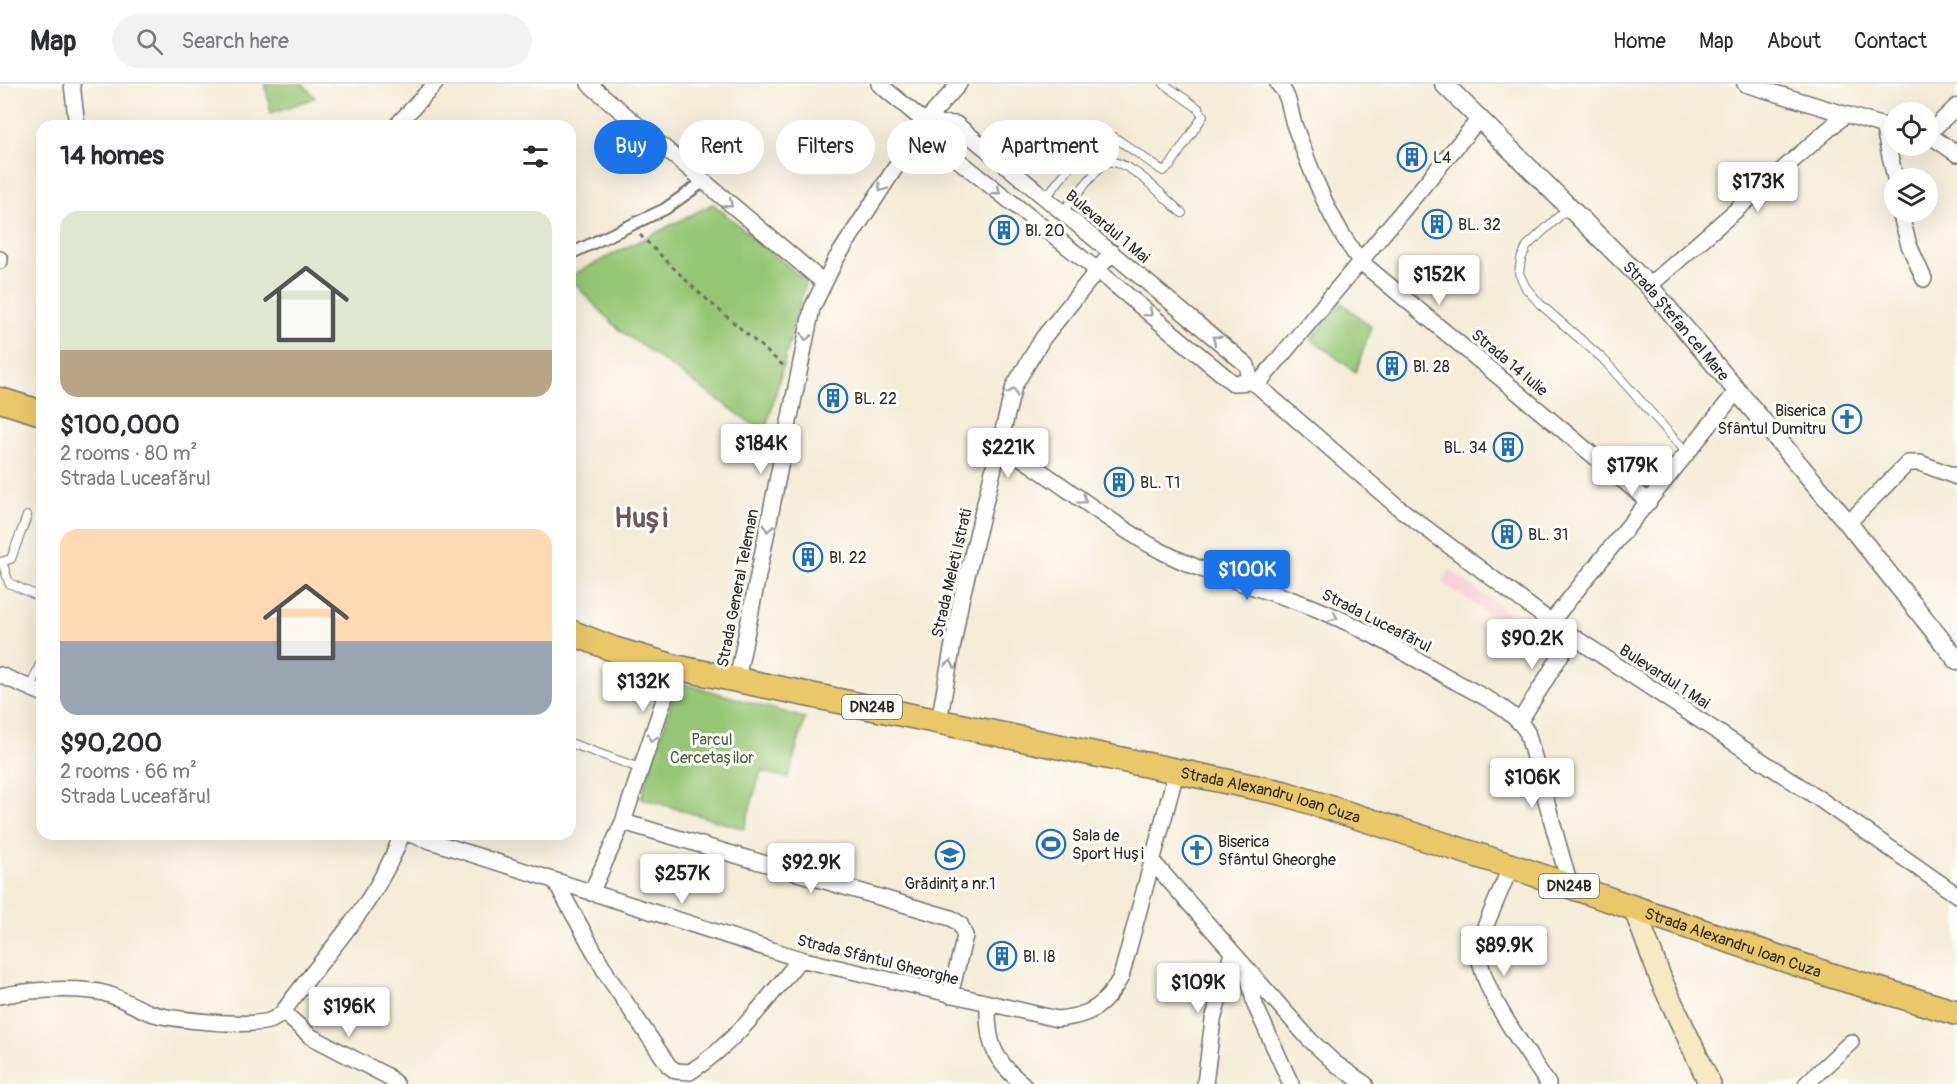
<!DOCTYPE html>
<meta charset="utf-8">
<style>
:root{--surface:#fff;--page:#f2f2f3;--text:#2b2b33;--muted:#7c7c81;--line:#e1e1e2;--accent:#1a73e8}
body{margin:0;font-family:Pangolin,sans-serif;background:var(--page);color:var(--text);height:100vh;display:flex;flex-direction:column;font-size:22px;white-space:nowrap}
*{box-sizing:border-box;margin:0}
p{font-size:20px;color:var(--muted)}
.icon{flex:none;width:33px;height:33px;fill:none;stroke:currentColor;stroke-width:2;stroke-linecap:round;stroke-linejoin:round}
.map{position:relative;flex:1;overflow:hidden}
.panel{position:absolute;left:36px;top:36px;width:540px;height:720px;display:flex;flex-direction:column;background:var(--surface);border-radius:18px;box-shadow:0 6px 24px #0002}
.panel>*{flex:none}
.banner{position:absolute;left:594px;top:36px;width:570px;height:54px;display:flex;gap:12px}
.fabs{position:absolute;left:1884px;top:18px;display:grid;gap:12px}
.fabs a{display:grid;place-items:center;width:54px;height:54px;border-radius:50%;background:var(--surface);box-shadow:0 6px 24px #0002;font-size:30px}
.price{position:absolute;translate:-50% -51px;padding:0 14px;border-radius:6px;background:#fff;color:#222;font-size:20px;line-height:39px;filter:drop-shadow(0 2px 3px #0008)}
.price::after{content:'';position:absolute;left:50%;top:36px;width:18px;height:14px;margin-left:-9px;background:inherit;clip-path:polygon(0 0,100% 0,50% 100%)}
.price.on{background:var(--accent);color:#fff}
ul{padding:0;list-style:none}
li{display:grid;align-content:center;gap:12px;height:318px;padding:0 24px}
li span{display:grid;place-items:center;height:186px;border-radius:18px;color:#555}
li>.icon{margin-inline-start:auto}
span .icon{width:108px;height:108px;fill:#fffc;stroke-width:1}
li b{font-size:26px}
h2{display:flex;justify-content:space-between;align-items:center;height:72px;padding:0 24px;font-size:26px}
.chip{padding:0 21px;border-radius:27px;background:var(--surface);box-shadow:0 6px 24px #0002;font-size:21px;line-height:54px}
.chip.on{background:var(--accent);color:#fff}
header{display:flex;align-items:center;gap:36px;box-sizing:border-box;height:84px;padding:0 30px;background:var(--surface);border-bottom:2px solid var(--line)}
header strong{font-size:28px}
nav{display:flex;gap:33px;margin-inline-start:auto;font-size:21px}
.search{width:420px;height:54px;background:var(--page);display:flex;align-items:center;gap:15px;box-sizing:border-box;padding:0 21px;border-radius:33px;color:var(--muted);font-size:22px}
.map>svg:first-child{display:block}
.built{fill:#f6cfd7}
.green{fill:#96c675;stroke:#607850;stroke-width:1.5}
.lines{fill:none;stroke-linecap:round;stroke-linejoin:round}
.service-casing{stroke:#716f67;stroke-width:10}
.pedestrian-casing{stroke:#716f67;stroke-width:14}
.minor-casing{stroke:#716f67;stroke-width:18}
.tertiary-casing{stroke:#716f67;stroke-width:21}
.secondary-casing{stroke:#716f67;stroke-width:24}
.trunk-casing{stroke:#716f67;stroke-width:27}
.path{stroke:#716f67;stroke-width:3;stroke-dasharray:4.5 4.5;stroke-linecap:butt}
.service{stroke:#fff;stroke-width:8}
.pedestrian{stroke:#fff;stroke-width:10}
.minor{stroke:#fff;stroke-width:15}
.tertiary{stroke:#fff;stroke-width:18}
.secondary{stroke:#f7e9c3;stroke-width:21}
.trunk{stroke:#eac769;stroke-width:24}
.oneway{stroke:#a0a0a0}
.labels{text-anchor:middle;stroke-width:6;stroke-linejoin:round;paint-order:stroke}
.shield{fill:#fdfcf7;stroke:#6a6a68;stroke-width:1.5}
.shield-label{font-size:15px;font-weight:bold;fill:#2b2b2b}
.poi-label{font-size:16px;fill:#2b2b2b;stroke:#fdfcf7;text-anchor:start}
.street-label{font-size:16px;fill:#2b2b2b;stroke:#fdfcf7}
.park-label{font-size:16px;fill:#506145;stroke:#fdfcf7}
.town-label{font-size:28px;font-weight:bold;fill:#6c5960;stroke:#fdfcf7}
</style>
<header>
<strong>Map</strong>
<div class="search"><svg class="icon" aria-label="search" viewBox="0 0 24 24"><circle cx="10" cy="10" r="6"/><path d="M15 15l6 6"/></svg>Search here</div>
<nav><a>Home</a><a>Map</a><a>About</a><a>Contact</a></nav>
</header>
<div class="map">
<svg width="1957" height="1000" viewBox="0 0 1957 1000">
<rect width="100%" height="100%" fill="#fdfcf7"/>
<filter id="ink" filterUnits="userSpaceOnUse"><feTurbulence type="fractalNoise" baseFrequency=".0167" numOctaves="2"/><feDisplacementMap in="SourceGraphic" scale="12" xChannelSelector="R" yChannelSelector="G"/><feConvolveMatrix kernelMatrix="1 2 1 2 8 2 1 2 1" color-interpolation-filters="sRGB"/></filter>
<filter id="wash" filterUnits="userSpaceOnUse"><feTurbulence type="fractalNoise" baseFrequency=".008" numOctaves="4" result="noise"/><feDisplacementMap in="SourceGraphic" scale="24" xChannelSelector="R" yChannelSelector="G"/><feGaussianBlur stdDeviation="1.35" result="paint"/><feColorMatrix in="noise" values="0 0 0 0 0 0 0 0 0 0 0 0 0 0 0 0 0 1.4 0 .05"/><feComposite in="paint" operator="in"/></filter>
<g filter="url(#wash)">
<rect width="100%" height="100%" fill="#f4ecd7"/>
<path class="built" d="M1450 486 1518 536 1509 544 1443 499Z"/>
<path class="green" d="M265 0H303L315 14 271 29Z
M713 120 806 197 765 349 618 245 570 195V192Z
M1342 219 1371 243 1356 288 1311 255Z
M678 598 805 634 788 694 761 687 744 745 641 714Z"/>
</g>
<g filter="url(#ink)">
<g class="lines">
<g class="service-casing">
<path id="service" d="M1046 113 1087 62 1104 52 1114 53 1163 87 1170 82 1203 32 1198 24 1164 0
M1568 124 1527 162 1521 175 1519 189 1526 204 1540 220 1603 275 1688 370
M1063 127 1104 78C1129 73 1163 113 1182 129
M0 478 11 475 27 432
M3 480 9 499 42 514
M30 604 42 575
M570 659 642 685"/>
</g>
<g class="pedestrian-casing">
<path id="pedestrian" d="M570 170 665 125 703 98"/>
</g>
<g class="minor-casing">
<path id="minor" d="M72 0 77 42
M589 0 823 198
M879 0 925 38 943 64 1097 186 1233 299 1251 298 1257 301 1399 424 1551 538 1818 714 1957 811
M1278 0C1291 12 1289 28 1295 43 1313 91 1329 137 1361 178L1649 418
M1745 0 1894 45
M925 38 956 40 1247 281 1251 298
M1883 41 1895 94
M396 42 435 0
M1928 50 1957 22
M1928 50 1957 70
M1900 128 1909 161 1924 195
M0 175V177
M1649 202 1845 31
M1257 301 1480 34
M999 360C1055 393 1105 437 1163 468 1209 492 1263 504 1312 523 1363 543 1410 572 1458 599 1482 612 1512 625 1527 648L1570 802
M1848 439 1908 379H1920L1957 393
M1551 538 1737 307
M0 591 42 609
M737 596 812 224 836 175 925 38 959 0
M939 637 961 516 1014 302 1043 254 1112 168
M1520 637 1572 553
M623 738 951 834 960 840 965 852 950 911
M409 750 800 875 1057 935C1091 932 1105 922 1121 893L1177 685
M1151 776 1310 956 1336 980 1365 1000
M1511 782 1479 857C1473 898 1526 965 1548 1000
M555 797 609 894 669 982 676 987 690 988C734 960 768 915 800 875
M591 809 623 738 675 583
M1247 886 1255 921 1291 1000
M0 912C30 906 62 904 92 907 113 909 129 920 148 928 169 936 252 944 272 936 276 934 280 931 283 928 327 866 375 823 402 750
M988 920C987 958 993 976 1023 1000
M283 928 310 952 387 992 396 1000
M1205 1000 1213 936 1232 869
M1806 1000 1851 958"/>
</g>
<g class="tertiary-casing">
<g id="tertiary">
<path id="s1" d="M1444 0 1649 202 1848 439 1957 576"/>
</g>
</g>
<g class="secondary-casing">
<path id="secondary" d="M1634 824 1662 898 1710 1000"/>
</g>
<g class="trunk-casing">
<g id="trunk">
<path d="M0 316 42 329"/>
<path id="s2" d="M570 548 613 565 675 583 1283 709 1511 782 1830 891 1957 929"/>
</g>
</g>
<path class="path" d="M640 151 695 205 786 284"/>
<use href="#service" class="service"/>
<use href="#pedestrian" class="pedestrian"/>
<use href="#minor" class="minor"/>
<use href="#tertiary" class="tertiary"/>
<use href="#secondary" class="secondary"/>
<use href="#trunk" class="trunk"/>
</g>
<defs><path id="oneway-chevron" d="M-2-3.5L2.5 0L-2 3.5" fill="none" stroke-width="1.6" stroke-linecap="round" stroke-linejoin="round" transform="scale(1.5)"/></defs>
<g class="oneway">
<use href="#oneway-chevron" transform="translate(882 104) rotate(123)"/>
<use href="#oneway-chevron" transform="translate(997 107) rotate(38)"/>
<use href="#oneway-chevron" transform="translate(729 120) rotate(40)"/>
<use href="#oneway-chevron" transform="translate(1149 229) rotate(40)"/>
<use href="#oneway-chevron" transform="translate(806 253) rotate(101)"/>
<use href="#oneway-chevron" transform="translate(1216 255) rotate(-140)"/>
<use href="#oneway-chevron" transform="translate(1013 308) rotate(-72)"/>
<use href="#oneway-chevron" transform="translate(1083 416) rotate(35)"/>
<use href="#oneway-chevron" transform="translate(768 444) rotate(101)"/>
<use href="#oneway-chevron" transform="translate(1334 533) rotate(26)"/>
<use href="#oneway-chevron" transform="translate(950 580) rotate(-80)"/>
<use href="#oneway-chevron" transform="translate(652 654) rotate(108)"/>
</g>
</g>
<defs>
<g id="building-ring" transform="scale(1.5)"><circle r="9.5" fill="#fdfcf7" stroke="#1f6fb2" stroke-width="1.5"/><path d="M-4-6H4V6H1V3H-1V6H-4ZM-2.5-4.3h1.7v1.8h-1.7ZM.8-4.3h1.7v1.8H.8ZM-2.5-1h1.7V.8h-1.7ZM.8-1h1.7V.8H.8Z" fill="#1f6fb2"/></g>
<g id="church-ring" transform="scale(1.5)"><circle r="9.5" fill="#fdfcf7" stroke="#1f6fb2" stroke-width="1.5"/><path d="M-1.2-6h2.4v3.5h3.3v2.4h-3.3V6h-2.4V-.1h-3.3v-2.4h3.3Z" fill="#1f6fb2"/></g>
<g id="stadium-ring" transform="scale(1.5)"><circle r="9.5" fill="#fdfcf7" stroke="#1f6fb2" stroke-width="1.5"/><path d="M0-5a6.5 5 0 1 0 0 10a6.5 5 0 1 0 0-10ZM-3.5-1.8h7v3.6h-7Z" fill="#1f6fb2"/></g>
<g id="school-ring" transform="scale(1.5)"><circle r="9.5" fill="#fdfcf7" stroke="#1f6fb2" stroke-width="1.5"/><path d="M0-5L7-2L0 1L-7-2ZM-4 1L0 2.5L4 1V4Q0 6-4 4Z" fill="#1f6fb2"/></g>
</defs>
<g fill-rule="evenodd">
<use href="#building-ring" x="1412" y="73"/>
<use href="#building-ring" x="1437" y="140"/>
<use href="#building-ring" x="1004" y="146"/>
<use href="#building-ring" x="1392" y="282"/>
<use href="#building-ring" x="833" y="314"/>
<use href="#church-ring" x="1847" y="335"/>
<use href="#building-ring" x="1508" y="363"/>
<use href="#building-ring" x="1119" y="398"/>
<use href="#building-ring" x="1507" y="450"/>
<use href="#building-ring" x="808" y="473"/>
<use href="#stadium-ring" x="1051" y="760"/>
<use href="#church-ring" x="1197" y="766"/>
<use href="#school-ring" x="950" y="771"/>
<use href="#building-ring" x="1002" y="872"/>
</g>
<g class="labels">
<g class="shield">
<rect x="842" y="611" width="60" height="24" rx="4.5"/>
<rect x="1539" y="790" width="60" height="24" rx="4.5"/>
</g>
<g class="shield-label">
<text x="872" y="628">DN24B</text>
<text x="1569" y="807">DN24B</text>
</g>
<g class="poi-label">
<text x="1433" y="79">L4</text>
<text x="1458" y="146">BL. 32</text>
<text x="1025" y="152">Bl. 20</text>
<text x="1413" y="288">Bl. 28</text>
<text x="854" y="320">BL. 22</text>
<text x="1826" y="332" text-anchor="end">Biserica<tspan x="1826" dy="18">Sfântul Dumitru</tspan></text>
<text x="1487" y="369" text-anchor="end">BL. 34</text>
<text x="1140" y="404">BL. T1</text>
<text x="1528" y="456">BL. 31</text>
<text x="829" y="479">Bl. 22</text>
<text x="1072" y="757">Sala de<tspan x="1072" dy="18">Sport Huși</tspan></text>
<text x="1218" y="763">Biserica<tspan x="1218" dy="18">Sfântul Gheorghe</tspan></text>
<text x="950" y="805" text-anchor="middle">Grădinița nr.1</text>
<text x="1023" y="878">Bl. I8</text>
</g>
<g class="street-label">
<text transform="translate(1108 142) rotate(40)" y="6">Bulevardul 1 Mai</text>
<text dy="6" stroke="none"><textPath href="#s1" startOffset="332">Strada Ștefan cel Mare</textPath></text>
<text transform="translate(1510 278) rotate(40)" y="6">Strada 14 Iulie</text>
<text transform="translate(951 489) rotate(-77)" y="6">Strada Meleti Istrati</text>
<text transform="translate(737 504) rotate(-79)" y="6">Strada General Teleman</text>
<text transform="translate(1377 536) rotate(27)" y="6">Strada Luceafărul</text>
<text transform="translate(1665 592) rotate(33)" y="6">Bulevardul 1 Mai</text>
<text dy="6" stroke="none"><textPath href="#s2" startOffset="720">Strada Alexandru Ioan Cuza</textPath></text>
<text dy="6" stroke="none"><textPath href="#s2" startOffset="1206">Strada Alexandru Ioan Cuza</textPath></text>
<text transform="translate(878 875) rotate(14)" y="6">Strada Sfântul Gheorghe</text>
</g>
<g class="park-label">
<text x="712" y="661">Parcul<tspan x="712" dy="18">Cercetașilor</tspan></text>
</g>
<g class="town-label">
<text x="641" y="443">Huși</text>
</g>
</g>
</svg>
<div class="fabs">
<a><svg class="icon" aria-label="locate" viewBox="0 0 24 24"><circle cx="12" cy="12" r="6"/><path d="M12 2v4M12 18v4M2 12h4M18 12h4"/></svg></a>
<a><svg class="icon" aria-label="layers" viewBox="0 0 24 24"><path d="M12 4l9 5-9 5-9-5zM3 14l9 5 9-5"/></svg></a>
</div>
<b class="price" style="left:1758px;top:129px">$173K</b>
<b class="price" style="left:1439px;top:222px">$152K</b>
<b class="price" style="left:761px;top:391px">$184K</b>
<b class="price" style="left:1008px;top:395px">$221K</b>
<b class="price" style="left:1632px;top:413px">$179K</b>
<b class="price on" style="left:1247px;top:517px">$100K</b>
<b class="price" style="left:1532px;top:586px">$90.2K</b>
<b class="price" style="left:643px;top:629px">$132K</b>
<b class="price" style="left:1532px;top:725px">$106K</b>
<b class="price" style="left:811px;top:810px">$92.9K</b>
<b class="price" style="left:682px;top:821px">$257K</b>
<b class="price" style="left:1504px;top:893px">$89.9K</b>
<b class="price" style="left:1198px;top:930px">$109K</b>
<b class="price" style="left:349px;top:954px">$196K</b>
<div class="banner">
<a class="chip on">Buy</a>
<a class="chip">Rent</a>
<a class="chip">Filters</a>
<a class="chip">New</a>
<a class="chip">Apartment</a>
</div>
<section class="panel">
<h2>14 homes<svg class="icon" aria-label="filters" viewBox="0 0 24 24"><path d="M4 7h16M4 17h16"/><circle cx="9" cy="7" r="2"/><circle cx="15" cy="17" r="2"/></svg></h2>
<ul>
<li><span style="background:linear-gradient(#dfe7d0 75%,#b9a48a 0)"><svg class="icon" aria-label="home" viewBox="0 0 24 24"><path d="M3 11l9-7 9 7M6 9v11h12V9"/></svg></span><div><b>$100,000</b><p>2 rooms · 80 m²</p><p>Strada Luceafărul</p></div></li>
<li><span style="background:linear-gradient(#ffd9b3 60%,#9aa5b1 0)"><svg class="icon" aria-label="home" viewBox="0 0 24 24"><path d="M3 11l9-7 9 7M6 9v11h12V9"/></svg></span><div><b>$90,200</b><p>2 rooms · 66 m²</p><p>Strada Luceafărul</p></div></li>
</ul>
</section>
</div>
